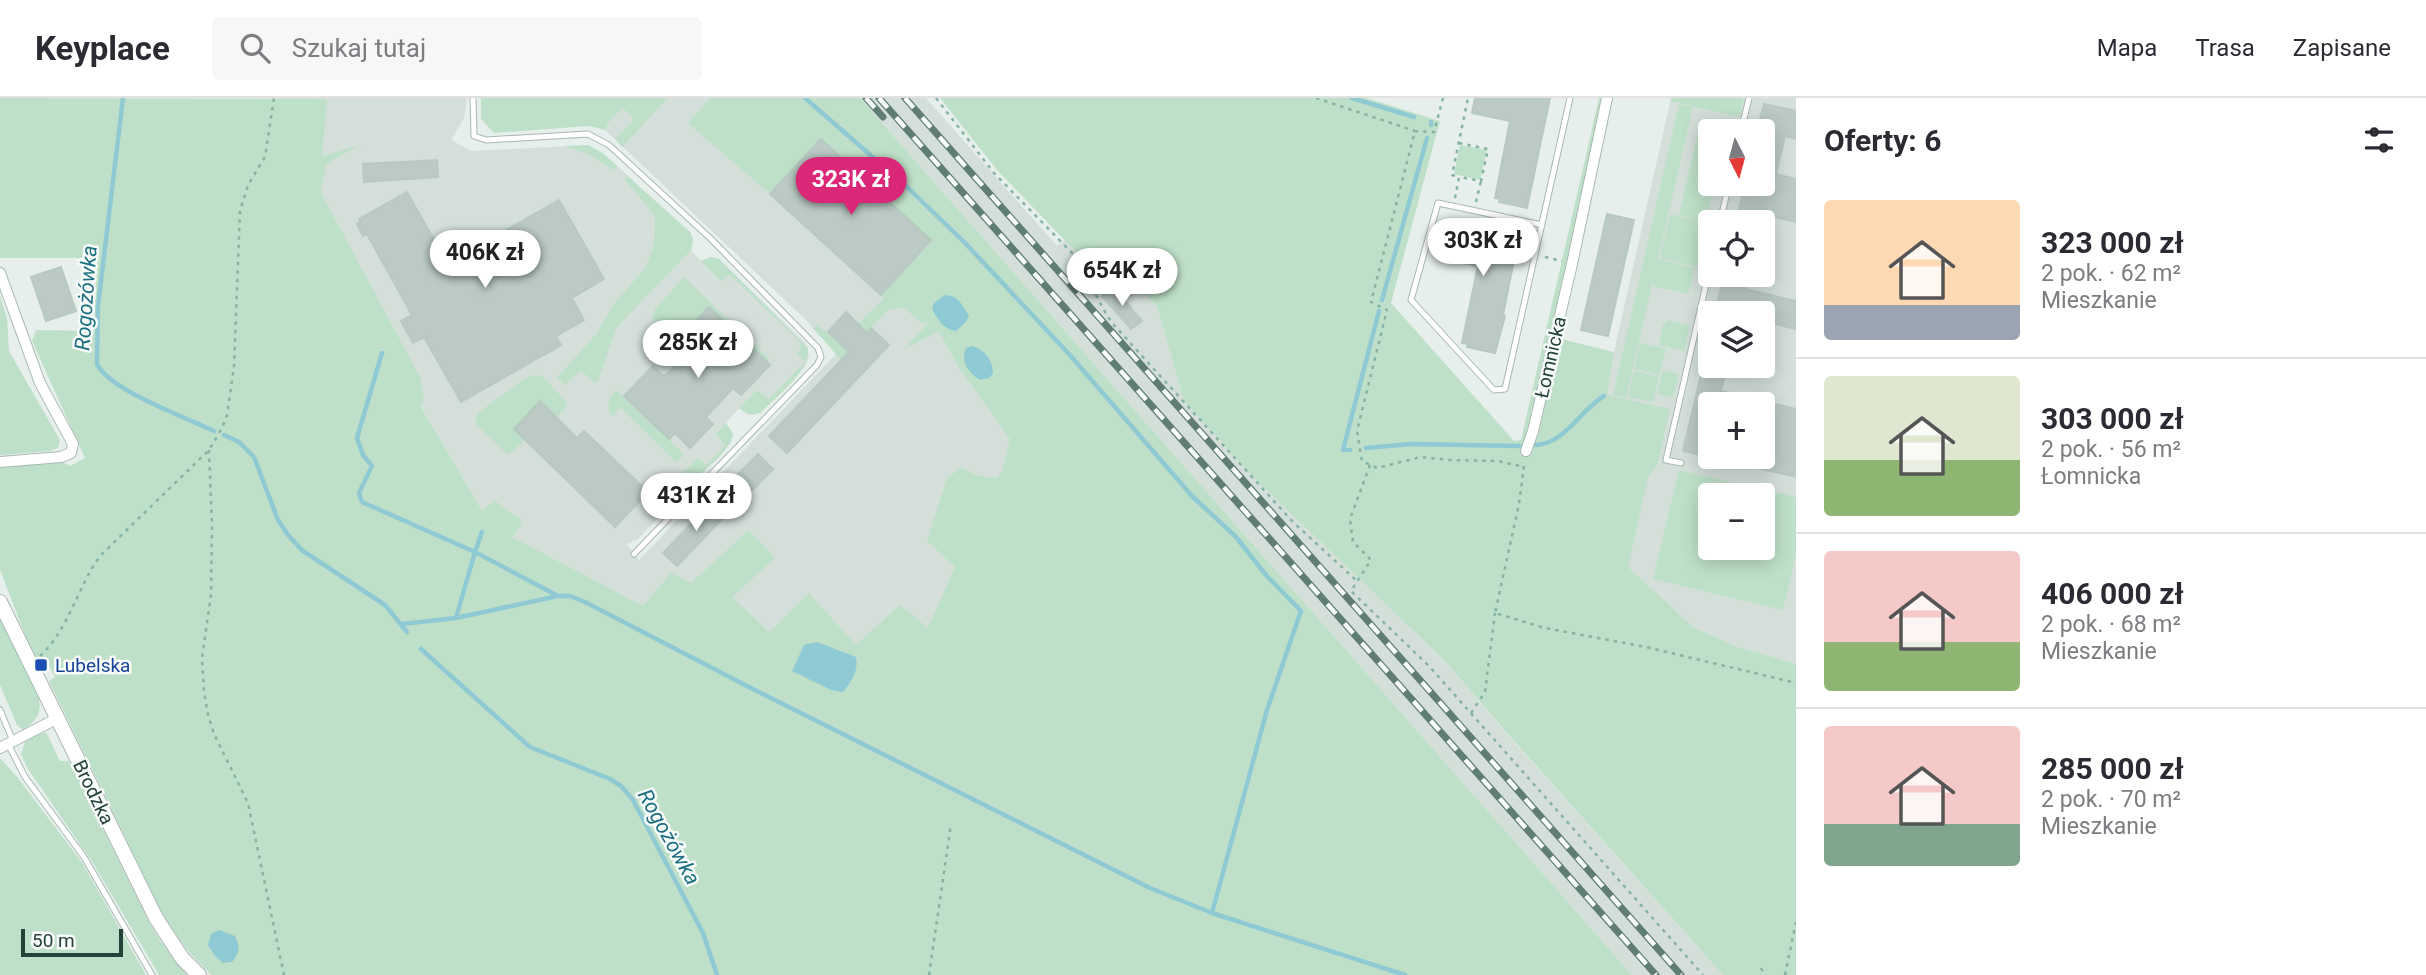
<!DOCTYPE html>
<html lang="pl">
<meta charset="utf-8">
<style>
:root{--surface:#fff;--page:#f7f7f7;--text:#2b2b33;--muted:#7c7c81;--line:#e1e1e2;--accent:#db2777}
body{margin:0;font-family:Roboto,sans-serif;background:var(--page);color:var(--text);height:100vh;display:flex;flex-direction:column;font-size:26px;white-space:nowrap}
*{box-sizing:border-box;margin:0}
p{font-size:23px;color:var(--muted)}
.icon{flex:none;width:38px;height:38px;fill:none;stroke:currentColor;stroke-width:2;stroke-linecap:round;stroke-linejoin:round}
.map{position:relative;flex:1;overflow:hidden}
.drawer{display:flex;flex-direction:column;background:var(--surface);width:630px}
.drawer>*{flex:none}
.needle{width:46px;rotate:174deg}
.buttons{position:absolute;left:1698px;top:21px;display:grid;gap:14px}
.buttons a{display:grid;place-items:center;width:77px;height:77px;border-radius:7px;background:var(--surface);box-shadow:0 4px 18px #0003;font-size:35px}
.scale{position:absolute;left:21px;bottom:18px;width:102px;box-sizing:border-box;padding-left:7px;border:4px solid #24423a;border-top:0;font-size:19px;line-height:24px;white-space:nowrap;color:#24423a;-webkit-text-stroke:5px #f7fbf9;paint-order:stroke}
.price{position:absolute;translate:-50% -60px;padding:0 16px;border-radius:24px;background:#fff;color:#222;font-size:23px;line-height:46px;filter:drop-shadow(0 2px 4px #0008)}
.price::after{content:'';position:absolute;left:50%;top:42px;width:21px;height:16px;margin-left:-10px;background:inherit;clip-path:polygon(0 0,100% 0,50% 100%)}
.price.on{background:var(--accent);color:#fff}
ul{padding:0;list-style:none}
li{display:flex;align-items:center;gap:21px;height:175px;padding:0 28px}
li+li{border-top:2px solid var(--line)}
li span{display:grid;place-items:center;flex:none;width:196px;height:140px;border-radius:7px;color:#555}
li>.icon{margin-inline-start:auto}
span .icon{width:84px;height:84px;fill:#fffc;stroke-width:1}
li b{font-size:30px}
h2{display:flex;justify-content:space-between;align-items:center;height:84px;padding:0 28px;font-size:30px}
header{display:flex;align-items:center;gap:42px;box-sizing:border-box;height:98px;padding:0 35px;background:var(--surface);border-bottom:2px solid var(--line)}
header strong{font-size:33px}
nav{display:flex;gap:38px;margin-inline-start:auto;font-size:24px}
.search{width:490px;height:63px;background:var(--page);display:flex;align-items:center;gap:18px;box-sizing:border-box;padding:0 24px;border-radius:7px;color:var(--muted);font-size:26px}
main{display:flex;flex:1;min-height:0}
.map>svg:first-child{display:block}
.built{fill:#d4dfda;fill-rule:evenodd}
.green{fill:#bfe0c8;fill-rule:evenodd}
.water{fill:#8ec9d4}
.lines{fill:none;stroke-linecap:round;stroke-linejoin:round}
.stream{stroke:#8ec9d4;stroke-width:4.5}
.building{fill:#bbcac4;stroke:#b8c9c2;stroke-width:2}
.service-casing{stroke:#a8b8b2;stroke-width:7}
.minor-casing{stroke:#a8b8b2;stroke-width:12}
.tertiary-casing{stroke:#a8b8b2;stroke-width:16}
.path{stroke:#86b3a5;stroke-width:2.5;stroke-dasharray:3.5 5;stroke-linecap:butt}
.service{stroke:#fff;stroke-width:5}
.minor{stroke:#fff;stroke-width:10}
.tertiary{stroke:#fff;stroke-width:14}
.rail-casing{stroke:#5f7d75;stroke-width:7}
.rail{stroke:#f7fbf9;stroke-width:4.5;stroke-dasharray:13;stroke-linecap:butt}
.transit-dot{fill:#1a4fb4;stroke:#f7fbf9;stroke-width:2.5}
.labels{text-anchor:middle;stroke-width:5;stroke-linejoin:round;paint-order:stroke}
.street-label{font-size:19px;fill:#24423a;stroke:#f7fbf9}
.transit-label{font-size:19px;fill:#164399;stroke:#f7fbf9;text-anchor:start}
.water-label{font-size:21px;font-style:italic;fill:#1c6f80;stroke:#f7fbf9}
</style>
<header>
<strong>Keyplace</strong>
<div class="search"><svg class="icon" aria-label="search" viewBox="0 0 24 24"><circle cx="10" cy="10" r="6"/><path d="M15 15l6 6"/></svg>Szukaj tutaj</div>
<nav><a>Mapa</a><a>Trasa</a><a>Zapisane</a></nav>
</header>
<main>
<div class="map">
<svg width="1796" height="877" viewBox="0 0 1796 877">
<rect width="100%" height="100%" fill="#e6efeb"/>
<path class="built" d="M278 0H467L464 20 451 42 472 53 588 47 604 56 690 134 693 142 691 152 701 163 711 159 719 161 805 245 809 258 805 269 760 315 749 317 739 310 726 325 733 336 731 345 702 375 691 382H681L670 392 677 400 638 441 627 446 639 462 836 256 805 221 605 32 611 21 623 10 655 0H786L1045 252 948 667 491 429 306 109Z
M860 0H926L1057 148 1065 142 1077 155 1116 164 1157 208 1184 303 1255 381 1446 564 1506 635 1723 877H1632Z
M1671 0H1796V566L1735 548 1693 529 1639 481 1582 418 1614 254ZM1710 33H1762V86H1710ZM1710 124H1762V177H1710ZM1710 215H1762V268H1710ZM1710 306H1762V359H1710ZM1710 397H1762V450H1710Z"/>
<path class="green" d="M0 0 327 1 322 58 361 47 341 57 326 67 321 95 420 279 424 302 420 307 482 413 494 402 521 422 522 426 512 439 643 508 671 475 691 485 749 432 775 460 732 499 769 534 809 495 856 547 900 507 928 530 955 469 927 443 947 380 961 370 979 378 997 380 1002 373 1010 341 958 268 939 233 904 251 929 224 922 225 903 209 888 212 841 262 813 230 817 227 838 243 856 224 859 225 884 201 881 197 930 142 770 96 688 25 710 0H860L1632 877H211L187 852 166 823 49 583 55 579 49 568 43 569 40 563 36 565 0 472V369L63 364 70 368 85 360 32 243 36 232 94 233 97 160H0ZM817 544 856 559 843 594Z
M481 0H668L622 49 615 41 634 22 623 10 611 21 605 32 589 28 494 35 481 21Z
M940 0H1366L1440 23 1391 205 1514 343 1521 342 1599 0H1606L1553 239 1614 254 1607 297 1670 311 1657 368 1648 379 1628 469 1693 529 1735 548 1796 566V877H1723L1506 634 1446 564 1255 381 1184 303 1157 208 1116 164 1077 155 997 72Z
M1671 0H1744L1739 19 1671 3Z
M1679 6 1693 9 1658 161 1695 170 1688 196 1653 188V183L1626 300 1613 297Z
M1699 30 1713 33H1710V86H1724L1722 95 1713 93 1706 123 1679 117Z
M588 47 604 56 618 69 614 72 588 56 564 48Z
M1460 47 1487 52 1480 82 1454 76Z
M628 79 690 134 693 142 691 152 616 230 598 283 594 285 581 272 565 287 557 280 597 235 613 207 646 169 654 147 655 118 625 82Z
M1670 116 1710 125V145L1704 171 1660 160Z
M711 159 719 161 808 250C811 273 775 300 760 315 752 318 746 316 739 310L756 293 760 294 769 301 805 264 797 256C802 250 801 245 796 240L729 176 721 183 701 163Z
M684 179 769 261 766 264 710 210 681 239 692 250 685 257 657 230 652 220 655 211Z
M0 198 7 220 9 253 60 342 58 350 50 353 0 357Z
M1668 222 1690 228 1684 253 1659 247 1663 227Z
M1640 245 1666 251 1659 277 1634 271Z
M1663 272 1679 276 1673 300 1657 296Z
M1634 273 1659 279 1653 304 1628 299Z
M541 277 567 304C562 326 533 326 514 331L525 342 508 357 475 325 478 315 513 289 529 278Z
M616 292 684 356 677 365 621 310 612 318C605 310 609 300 616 292Z
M726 325 733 336C729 354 699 382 681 382L679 379 698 360 706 367 725 347 716 336Z
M1679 372 1796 399V457L1783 512 1653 481ZM1710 397H1762V450H1710Z
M0 520 39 600C42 616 36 623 23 632L17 627 0 587Z
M46 634 60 663H69L149 824 159 841 187 877H159L93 765 28 671 21 656 26 641Z
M0 660 18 680 83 766 146 877H0Z"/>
<path class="water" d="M945 197C958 197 963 208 969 218L965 225 956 233C943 231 938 222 932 211L934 205Z
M972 248C984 251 993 262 993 275L989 280 980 282C969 274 960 265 966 250Z
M817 544 856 559C859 573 851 584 843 594L831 592 792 573 804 547Z
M219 832 235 838C240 848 240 855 232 864L223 865 215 858 208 847 211 836Z"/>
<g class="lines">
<path class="stream" d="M123 0 98 208 97 266C109 292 187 320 214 333
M805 0 906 88 965 145 1069 256 1192 398 1236 439 1266 477 1301 513 1267 612 1212 815
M1352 0 1414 19
M1431 27V24
M1382 202 1427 40
M382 255 357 340 363 357 372 368 359 395 362 404 475 454 482 434
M224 337 239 344 254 359 278 422 288 437 303 453 385 507 407 534
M1536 347C1566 345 1580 312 1604 298
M1366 350 1411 346 1520 348
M1350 352H1343L1379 213
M456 520 475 454 558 498
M402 526 456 520 558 498H570L585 504 747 588 1150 790 1212 815 1405 877
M421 551 530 649 610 681 621 688 633 702 703 835 717 877"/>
</g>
<path class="building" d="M1475 0H1550L1527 110 1499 104 1500 101 1495 100 1510 23 1472 15Z
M1764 6 1796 13V41L1785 38 1776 76 1796 81V124L1762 116 1761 124H1736L1745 86H1762V33H1757Z
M821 41 931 142 881 197 770 96Z
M437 62 438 79 364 84 363 66Z
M407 94 442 156 463 145 468 154 559 102 604 181 572 200 584 222 556 238 561 247 461 304 424 239 413 245 401 223 412 217 367 136 363 138 357 126 361 124 359 121Z
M1607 116 1634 122 1608 238 1581 232Z
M1447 122 1519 137 1503 217 1505 218 1495 255 1467 249 1468 246 1462 245 1478 168 1439 160Z
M61 169 76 213 46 223 31 179Z
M1724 177H1748L1745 191 1796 203V231L1762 223V215H1715Z
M1113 189 1142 223 1131 231 1102 198Z
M709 209 770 267 741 297 733 290 706 319 713 326 690 350 675 335 669 341 624 298 653 268 664 279 692 250 681 239Z
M846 214 867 235 871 230 889 247 787 355 769 338 849 254 828 234Z
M1703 268H1727L1721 293 1759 302V306H1710V359L1683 353Z
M540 303 577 340 584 333 648 394 615 429 514 331Z
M1762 303 1796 311V379L1729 363V359H1762Z
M758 356 773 371 744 401 728 386Z
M715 401 728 415 677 468 663 455Z"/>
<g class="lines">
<g class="service-casing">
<path id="service" d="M473 0 474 38 486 42 588 36 609 47 710 140 818 250 821 259 817 267 634 456
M1741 33 1749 0
M1720 124 1729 86
M1542 127 1438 105 1411 202 1494 292 1505 291 1570 0
M1681 365 1666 362 1710 169
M0 612 13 643
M8 646 25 679 84 759 152 877"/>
</g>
<g class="minor-casing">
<path id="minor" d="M0 175 40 285 73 346 71 355 61 359 0 364
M1526 353 1533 333 1572 166 1607 0
M0 650 58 620"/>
</g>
<g class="tertiary-casing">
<path id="tertiary" d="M0 504 156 820 182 860 199 877"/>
</g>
<path class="path" d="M936 0 994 75 1073 156C1089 178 1097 204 1113 226L1293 424 1357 483
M1316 0 1415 33
M1443 0 1434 34 1415 33 1371 204 1387 212 1357 333 1362 363 1377 370 1421 359 1450 362 1498 363 1524 369
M1459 45 1488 51 1481 83 1459 79
M1455 100 1459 79 1452 77 1468 0
M1476 104 1481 83
M1545 159 1562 163
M209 352 212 426 211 497 202 560 204 593 208 617 214 636 248 705 284 877
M1370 367 1350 421 1353 444 1371 462 1351 493 1429 568 1703 877
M1524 368 1519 406 1495 515 1545 530 1646 549 1796 585
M40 558C69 531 77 490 100 458L209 352 222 330 227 317 234 269 240 113 248 87 265 59 274 0
M1471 615 1485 594 1495 515
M1761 870 1765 877
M929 877 951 726
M1785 877 1796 824"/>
<use href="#service" class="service"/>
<use href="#minor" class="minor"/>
<use href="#tertiary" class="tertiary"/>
<g class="rail-casing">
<path id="rail" d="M866 0 883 19
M879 0 1656 877
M905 0 1681 877"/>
</g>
<use href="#rail" class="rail"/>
</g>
<rect class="transit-dot" x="34" y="560" width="14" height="14" rx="3.5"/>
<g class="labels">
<g class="street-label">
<text transform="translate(1550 259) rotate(-77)" y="7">Łomnicka</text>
<text transform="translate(94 694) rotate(64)" y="7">Brodzka</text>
</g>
<g class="transit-label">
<text x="55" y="574">Lubelska</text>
</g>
<g class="water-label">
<text transform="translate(86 200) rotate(-86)" y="7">Rogożówka</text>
<text transform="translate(669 739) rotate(61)" y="7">Rogożówka</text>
</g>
</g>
</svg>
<div class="buttons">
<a><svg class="needle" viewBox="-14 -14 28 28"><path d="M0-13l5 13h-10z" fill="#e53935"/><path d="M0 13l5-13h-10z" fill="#7c7c81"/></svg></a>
<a><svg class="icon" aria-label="locate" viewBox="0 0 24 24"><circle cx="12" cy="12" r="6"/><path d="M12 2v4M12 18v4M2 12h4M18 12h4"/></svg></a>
<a><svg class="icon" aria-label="layers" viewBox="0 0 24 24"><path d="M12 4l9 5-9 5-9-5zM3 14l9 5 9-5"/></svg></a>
<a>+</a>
<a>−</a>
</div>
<div class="scale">50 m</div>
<b class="price on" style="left:851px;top:119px">323K zł</b>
<b class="price" style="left:1483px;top:180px">303K zł</b>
<b class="price" style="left:485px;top:192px">406K zł</b>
<b class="price" style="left:1122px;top:210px">654K zł</b>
<b class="price" style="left:698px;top:282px">285K zł</b>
<b class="price" style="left:696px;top:435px">431K zł</b>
</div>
<section class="drawer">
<h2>Oferty: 6<svg class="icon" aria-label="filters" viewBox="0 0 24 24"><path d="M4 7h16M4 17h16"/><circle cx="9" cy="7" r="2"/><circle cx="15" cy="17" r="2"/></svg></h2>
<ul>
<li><span style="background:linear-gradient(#ffd9b3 75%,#9aa5b1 0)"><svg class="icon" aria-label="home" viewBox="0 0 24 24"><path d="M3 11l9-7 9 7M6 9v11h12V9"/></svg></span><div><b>323 000 zł</b><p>2 pok. · 62 m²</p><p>Mieszkanie</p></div></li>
<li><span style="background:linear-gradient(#dfe7d0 60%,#8fb573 0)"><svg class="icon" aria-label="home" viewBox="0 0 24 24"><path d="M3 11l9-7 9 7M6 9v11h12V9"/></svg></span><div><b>303 000 zł</b><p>2 pok. · 56 m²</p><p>Łomnicka</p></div></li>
<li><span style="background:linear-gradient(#f6c9c9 65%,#8fb573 0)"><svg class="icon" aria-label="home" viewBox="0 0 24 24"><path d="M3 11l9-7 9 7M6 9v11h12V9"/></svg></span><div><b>406 000 zł</b><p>2 pok. · 68 m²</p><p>Mieszkanie</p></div></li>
<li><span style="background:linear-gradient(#f6c9c9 70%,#7fa58c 0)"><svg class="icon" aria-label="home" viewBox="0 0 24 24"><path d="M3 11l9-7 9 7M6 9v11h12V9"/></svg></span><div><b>285 000 zł</b><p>2 pok. · 70 m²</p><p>Mieszkanie</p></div></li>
</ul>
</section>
</main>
